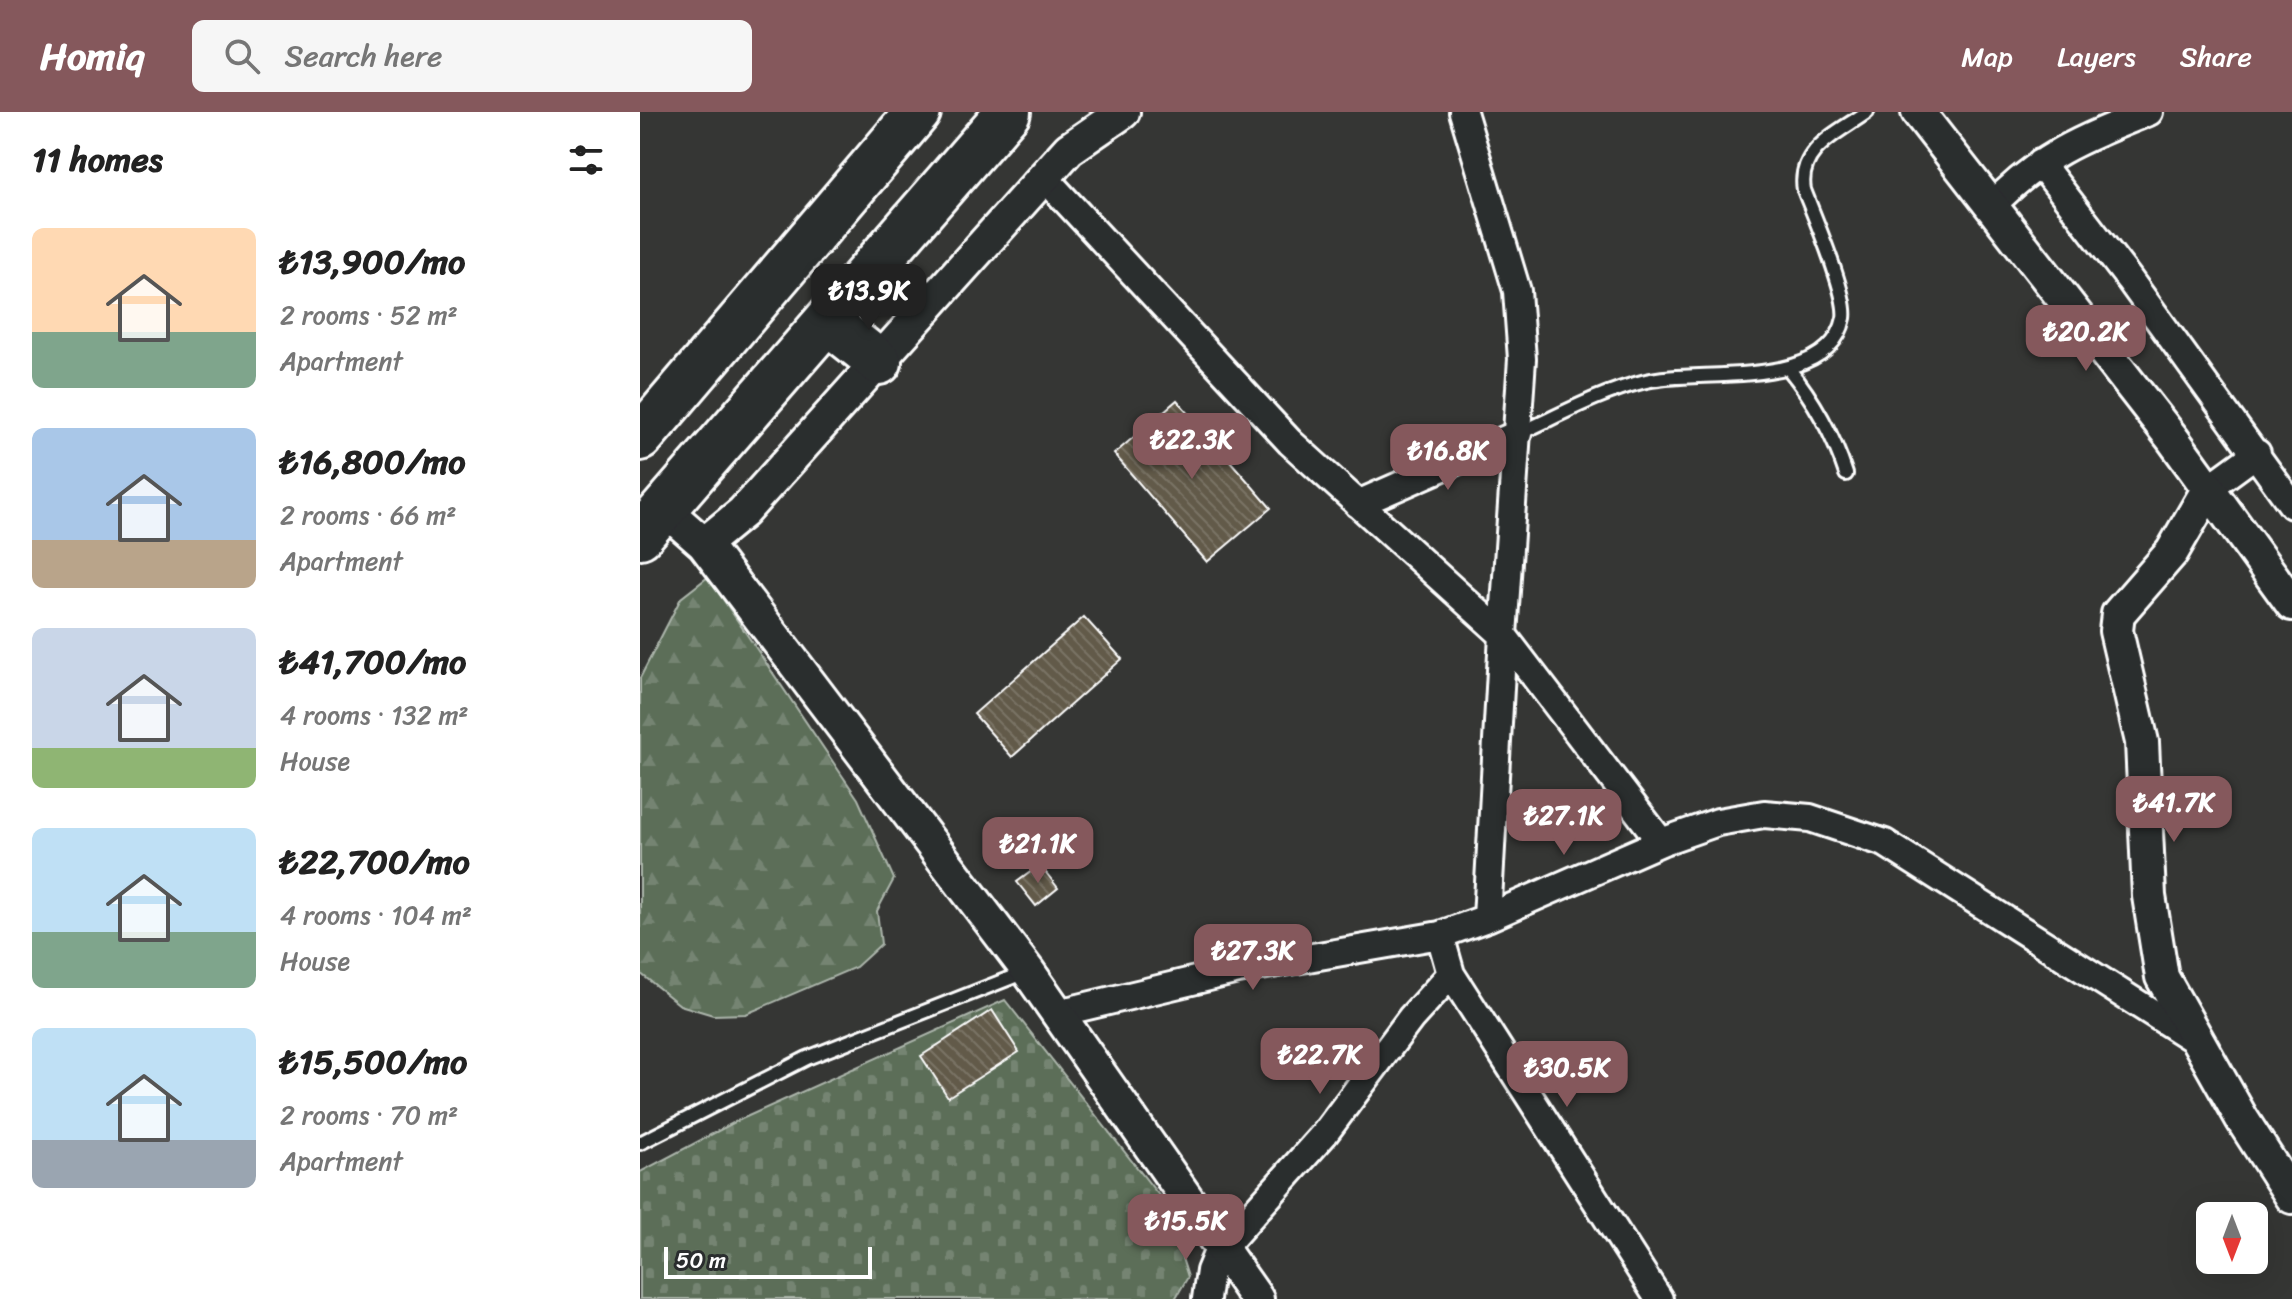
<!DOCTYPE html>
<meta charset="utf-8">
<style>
:root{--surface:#fff;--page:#f6f6f6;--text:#222;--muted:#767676;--accent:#85585c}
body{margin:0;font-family:Sriracha,sans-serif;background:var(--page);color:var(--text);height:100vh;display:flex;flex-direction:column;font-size:30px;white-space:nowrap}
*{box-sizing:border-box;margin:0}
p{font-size:26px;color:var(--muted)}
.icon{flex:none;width:44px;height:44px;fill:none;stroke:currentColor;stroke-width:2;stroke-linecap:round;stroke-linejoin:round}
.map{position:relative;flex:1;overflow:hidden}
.side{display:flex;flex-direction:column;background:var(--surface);width:640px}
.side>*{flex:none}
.needle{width:52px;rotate:180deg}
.buttons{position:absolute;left:1556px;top:1090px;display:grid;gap:16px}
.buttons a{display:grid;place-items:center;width:72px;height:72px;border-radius:12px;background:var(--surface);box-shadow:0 8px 32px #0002;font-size:40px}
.scale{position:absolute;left:24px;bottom:20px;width:208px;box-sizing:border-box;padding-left:8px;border:4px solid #fff;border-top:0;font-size:22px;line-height:28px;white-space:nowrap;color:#fff;-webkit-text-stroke:6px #2a2d2e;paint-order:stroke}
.price{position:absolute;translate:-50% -68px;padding:0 18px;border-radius:16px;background:var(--accent);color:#fff;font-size:26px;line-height:52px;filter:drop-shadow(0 2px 4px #0008)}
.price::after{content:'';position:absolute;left:50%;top:48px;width:24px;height:18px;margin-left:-12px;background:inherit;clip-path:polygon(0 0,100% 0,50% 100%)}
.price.selected{background:#222;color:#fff}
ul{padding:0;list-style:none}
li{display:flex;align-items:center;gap:24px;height:200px;padding:0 32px}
li span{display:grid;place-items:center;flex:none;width:224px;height:160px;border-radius:12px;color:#555}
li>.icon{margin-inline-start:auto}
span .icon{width:96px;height:96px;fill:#fffc;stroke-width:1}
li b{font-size:34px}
h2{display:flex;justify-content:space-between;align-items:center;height:96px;padding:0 32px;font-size:34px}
header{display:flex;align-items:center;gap:48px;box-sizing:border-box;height:112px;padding:0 40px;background:var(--accent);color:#fff}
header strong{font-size:38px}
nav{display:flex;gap:44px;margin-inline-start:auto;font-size:28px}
.search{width:560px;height:72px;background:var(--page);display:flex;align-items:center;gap:20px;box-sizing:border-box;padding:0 28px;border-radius:12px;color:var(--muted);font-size:30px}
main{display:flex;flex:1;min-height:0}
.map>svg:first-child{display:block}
.forest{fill:url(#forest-firs);stroke:#adb6ac;stroke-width:2}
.cemetery{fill:url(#cemetery-stones);stroke:#adb6ac;stroke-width:2}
.building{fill:url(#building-back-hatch);stroke:#fff;stroke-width:2}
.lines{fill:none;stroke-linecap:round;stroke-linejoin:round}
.service-casing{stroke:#fff;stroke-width:18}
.minor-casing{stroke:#fff;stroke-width:32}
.tertiary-casing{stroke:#fff;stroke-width:38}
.trunk-casing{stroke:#fff;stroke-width:50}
.service{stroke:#2a2d2e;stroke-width:12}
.minor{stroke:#2a2d2e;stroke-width:26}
.tertiary{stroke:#2a2d2e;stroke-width:32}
.trunk{stroke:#2a2d2e;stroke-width:44}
</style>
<header>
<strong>Homiq</strong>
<div class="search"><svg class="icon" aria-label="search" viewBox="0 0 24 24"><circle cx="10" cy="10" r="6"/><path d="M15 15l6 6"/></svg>Search here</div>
<nav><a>Map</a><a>Layers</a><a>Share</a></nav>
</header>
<main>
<section class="side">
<h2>11 homes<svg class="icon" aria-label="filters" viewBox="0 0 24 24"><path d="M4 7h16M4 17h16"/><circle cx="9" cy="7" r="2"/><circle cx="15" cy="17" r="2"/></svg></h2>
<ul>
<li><span style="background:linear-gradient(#ffd9b3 65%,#7fa58c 0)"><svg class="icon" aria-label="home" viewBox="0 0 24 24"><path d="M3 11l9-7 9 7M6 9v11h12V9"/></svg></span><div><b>₺13,900/mo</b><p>2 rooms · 52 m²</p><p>Apartment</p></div></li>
<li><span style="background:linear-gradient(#a9c7e8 70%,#b9a48a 0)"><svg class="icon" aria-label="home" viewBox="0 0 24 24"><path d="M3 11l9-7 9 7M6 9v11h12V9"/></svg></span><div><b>₺16,800/mo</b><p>2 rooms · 66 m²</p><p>Apartment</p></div></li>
<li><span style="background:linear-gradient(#c9d6e8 75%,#8fb573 0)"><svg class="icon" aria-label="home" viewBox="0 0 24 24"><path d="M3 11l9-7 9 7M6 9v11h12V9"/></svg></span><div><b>₺41,700/mo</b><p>4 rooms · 132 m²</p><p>House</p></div></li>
<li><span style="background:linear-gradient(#bfe0f5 65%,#7fa58c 0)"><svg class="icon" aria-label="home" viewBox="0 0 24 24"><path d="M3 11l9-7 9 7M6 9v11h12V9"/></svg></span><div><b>₺22,700/mo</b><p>4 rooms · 104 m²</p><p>House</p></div></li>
<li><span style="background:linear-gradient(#bfe0f5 70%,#9aa5b1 0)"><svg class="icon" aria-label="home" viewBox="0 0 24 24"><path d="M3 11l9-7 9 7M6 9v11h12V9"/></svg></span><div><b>₺15,500/mo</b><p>2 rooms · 70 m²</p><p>Apartment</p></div></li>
</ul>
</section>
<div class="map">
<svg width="1652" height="1187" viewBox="0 0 1652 1187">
<defs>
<pattern id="forest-firs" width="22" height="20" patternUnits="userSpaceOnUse" patternTransform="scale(2)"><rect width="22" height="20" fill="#5b6e59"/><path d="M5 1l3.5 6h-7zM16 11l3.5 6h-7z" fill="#748472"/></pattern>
<pattern id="cemetery-stones" width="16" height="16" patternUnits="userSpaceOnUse" patternTransform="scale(2)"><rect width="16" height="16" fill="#5b6e59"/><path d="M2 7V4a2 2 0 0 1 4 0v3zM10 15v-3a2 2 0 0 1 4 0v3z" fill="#748472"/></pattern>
<pattern id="building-back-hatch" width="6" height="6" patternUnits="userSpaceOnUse" patternTransform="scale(2)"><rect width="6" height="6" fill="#625a4a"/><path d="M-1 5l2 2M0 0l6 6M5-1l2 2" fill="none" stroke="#7a7365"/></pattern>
</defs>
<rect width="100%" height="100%" fill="#353634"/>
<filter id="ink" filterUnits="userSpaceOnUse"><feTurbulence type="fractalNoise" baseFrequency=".0125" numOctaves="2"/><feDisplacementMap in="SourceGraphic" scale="16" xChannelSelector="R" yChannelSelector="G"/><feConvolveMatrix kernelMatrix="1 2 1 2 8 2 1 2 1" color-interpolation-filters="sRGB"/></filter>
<g filter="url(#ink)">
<path class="forest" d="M68 465 218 687 254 767 237 799 241 832 216 855 106 902 73 903 40 893 0 861V566L41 486Z"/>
<path class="cemetery" d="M365 888 524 1090 548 1165 535 1187H0V1060L95 1010Z"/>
<path class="building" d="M537 288 631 396 567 450 474 342Z
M444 505 482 547 372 645 334 602Z
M400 753 418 776 396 794 377 770Z
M352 898 379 940 308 985 281 944Z"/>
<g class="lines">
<g class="service-casing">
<path id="service" d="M1148 256C1174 288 1193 322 1206 362
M878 322C918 304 959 281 1002 270 1056 255 1189 281 1204 206 1208 183 1174 104 1164 78 1157 37 1198 21 1227 0
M0 1031 167 946 388 859"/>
</g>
<g class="minor-casing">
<path id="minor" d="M823 0 877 179 882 247 863 523 1021 730 1078 710 1124 702 1170 706 1245 731 1558 930
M1400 51 1489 167 1652 393
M404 65 650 330 863 523 847 806 800 823 598 858 418 901
M1352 94C1401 42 1444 26 1509 0
M1569 376 1617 341
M718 392 878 322
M847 806 1021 730
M800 823 811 862 1019 1187
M566 1187 570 1159 577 1142 685 1021 771 906 811 862"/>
</g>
<g class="tertiary-casing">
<path id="tertiary" d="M1278 0 1532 326 1652 492
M1569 376 1532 440 1478 502 1476 519 1502 630 1509 784 1522 865 1602 1007 1652 1085
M24 397 64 432 103 400 429 37 483 0
M64 432 388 859 617 1187"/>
</g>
<g class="trunk-casing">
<path id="trunk" d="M187 209 239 250
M0 326 278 0
M0 424 368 0"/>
</g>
<use href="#service" class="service"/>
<use href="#minor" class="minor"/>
<use href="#tertiary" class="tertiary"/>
<use href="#trunk" class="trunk"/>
</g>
</g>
</svg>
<div class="buttons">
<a><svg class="needle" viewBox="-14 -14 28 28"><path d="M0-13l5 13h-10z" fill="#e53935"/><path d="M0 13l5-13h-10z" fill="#767676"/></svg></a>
</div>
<div class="scale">50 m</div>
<b class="price selected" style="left:229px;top:220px">₺13.9K</b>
<b class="price" style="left:1446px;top:261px">₺20.2K</b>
<b class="price" style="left:552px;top:369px">₺22.3K</b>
<b class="price" style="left:808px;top:380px">₺16.8K</b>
<b class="price" style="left:1534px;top:732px">₺41.7K</b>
<b class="price" style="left:924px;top:745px">₺27.1K</b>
<b class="price" style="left:398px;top:773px">₺21.1K</b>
<b class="price" style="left:613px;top:880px">₺27.3K</b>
<b class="price" style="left:680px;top:984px">₺22.7K</b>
<b class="price" style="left:927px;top:997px">₺30.5K</b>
<b class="price" style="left:546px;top:1150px">₺15.5K</b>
</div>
</main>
